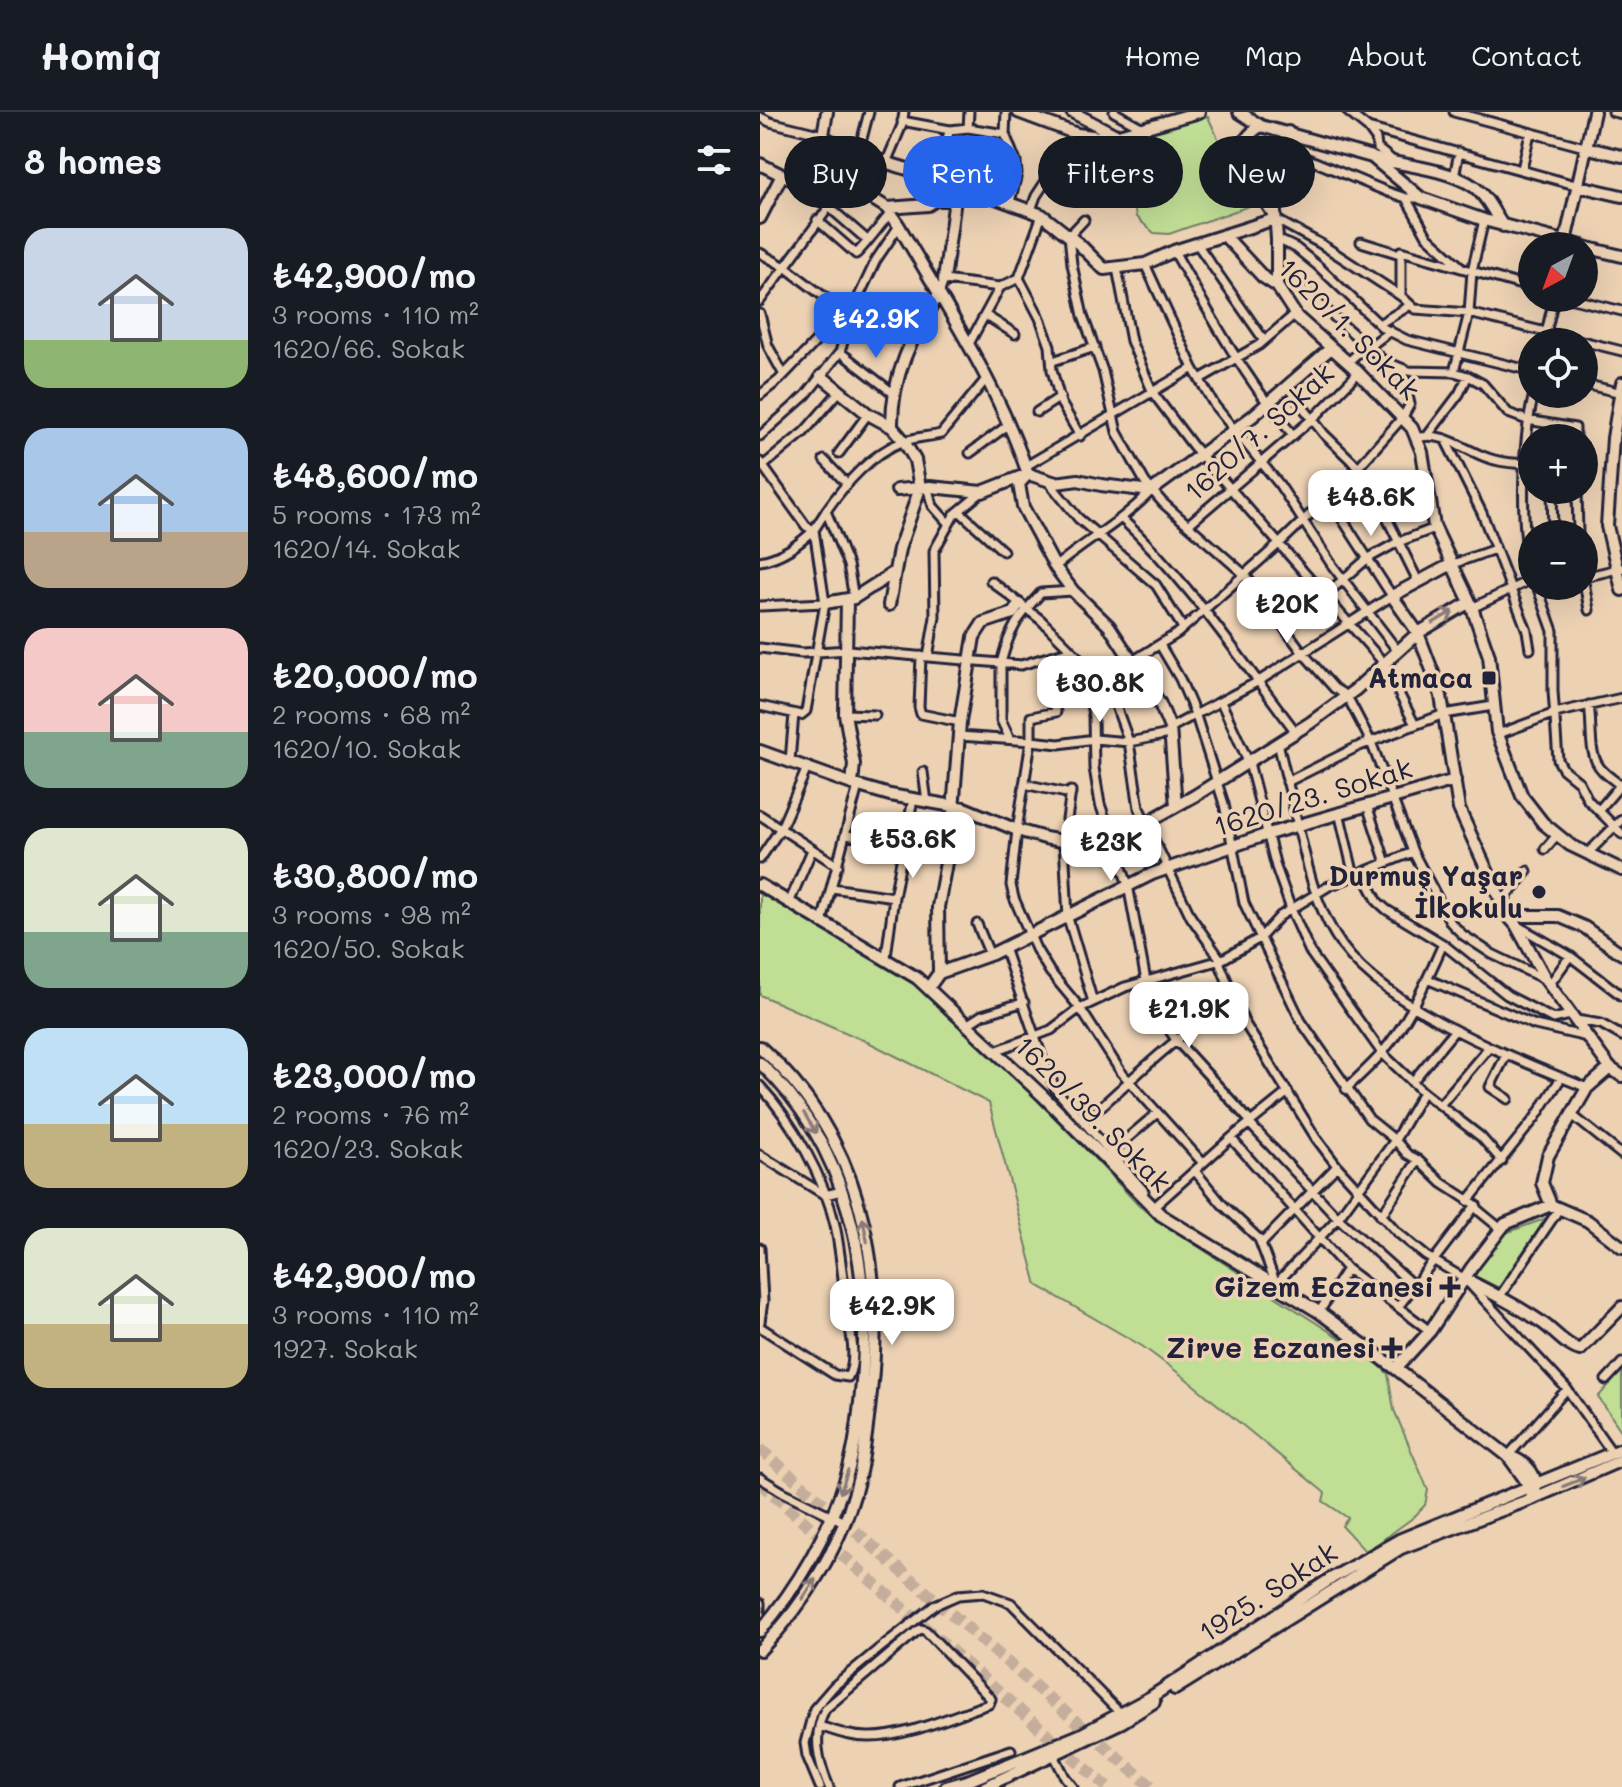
<!DOCTYPE html>
<meta charset="utf-8">
<style>
:root{--surface:#171b24;--page:#20242c;--text:#f1f3f6;--muted:#9ea1a6;--line:#363941;--accent:#2563eb}
body{margin:0;font-family:Mali,sans-serif;background:var(--page);color:var(--text);height:100vh;display:flex;flex-direction:column;font-size:30px;white-space:nowrap}
*{box-sizing:border-box;margin:0}
p{font-size:26px;color:var(--muted)}
.icon{flex:none;width:44px;height:44px;fill:none;stroke:currentColor;stroke-width:2;stroke-linecap:round;stroke-linejoin:round}
.map{position:relative;flex:1;overflow:hidden}
.side{display:flex;flex-direction:column;background:var(--surface);width:760px}
.side>*{flex:none}
.banner{position:absolute;left:24px;top:24px;width:718px;height:72px;display:flex;gap:16px}
.needle{width:52px;rotate:221deg}
.fabs{position:absolute;left:758px;top:120px;display:grid;gap:16px}
.fabs a{display:grid;place-items:center;width:80px;height:80px;border-radius:50%;background:var(--surface);box-shadow:0 8px 32px #0002;font-size:40px}
.price{position:absolute;translate:-50% -68px;padding:0 18px;border-radius:16px;background:#fff;color:#222;font-size:26px;line-height:52px;filter:drop-shadow(0 2px 4px #0008)}
.price::after{content:'';position:absolute;left:50%;top:48px;width:24px;height:18px;margin-left:-12px;background:inherit;clip-path:polygon(0 0,100% 0,50% 100%)}
.price.on{background:var(--accent);color:#fff}
ul{padding:0;list-style:none}
li{display:flex;align-items:center;gap:24px;height:200px;padding:0 24px}
li span{display:grid;place-items:center;flex:none;width:224px;height:160px;border-radius:24px;color:#555}
li>.icon{margin-inline-start:auto}
span .icon{width:96px;height:96px;fill:#fffc;stroke-width:1}
li b{font-size:34px}
h2{display:flex;justify-content:space-between;align-items:center;height:96px;padding:0 24px;font-size:34px}
.pill{padding:0 28px;border-radius:36px;background:var(--surface);box-shadow:0 8px 32px #0002;font-size:28px;line-height:72px}
.pill.on{background:var(--accent);color:#fff}
header{display:flex;align-items:center;gap:48px;box-sizing:border-box;height:112px;padding:0 40px;background:var(--surface);border-bottom:2px solid var(--line)}
header strong{font-size:38px}
nav{display:flex;gap:44px;margin-inline-start:auto;font-size:28px}
main{display:flex;flex:1;min-height:0}
.map>svg:first-child{display:block}
.green{fill:#c1de95;stroke:#728068;stroke-width:2}
.lines{fill:none;stroke-linecap:round;stroke-linejoin:round}
.highway-tunnel{stroke:#c4ae9b;stroke-width:12;stroke-dasharray:12 6;stroke-linecap:butt}
.street-casing{stroke:#22223b;stroke-width:13}
.secondary-casing{stroke:#22223b;stroke-width:16}
.street{stroke:#ecd1b3;stroke-width:7}
.secondary{stroke:#ecd1b3;stroke-width:10}
.oneway{stroke:#877a77}
.poi-dot{fill:#22223b;stroke:#ecd1b3;stroke-width:3}
.labels{text-anchor:middle;stroke-width:7;stroke-linejoin:round;paint-order:stroke}
.street-label{font-size:28px;fill:#22223b;stroke:#ecd1b3}
.poi-label{font-size:28px;font-weight:bold;fill:#22223b;stroke:#ecd1b3;text-anchor:end}
</style>
<header>
<strong>Homiq</strong>
<nav><a>Home</a><a>Map</a><a>About</a><a>Contact</a></nav>
</header>
<main>
<section class="side">
<h2>8 homes<svg class="icon" aria-label="filters" viewBox="0 0 24 24"><path d="M4 7h16M4 17h16"/><circle cx="9" cy="7" r="2"/><circle cx="15" cy="17" r="2"/></svg></h2>
<ul>
<li><span style="background:linear-gradient(#c9d6e8 70%,#8fb573 0)"><svg class="icon" aria-label="home" viewBox="0 0 24 24"><path d="M3 11l9-7 9 7M6 9v11h12V9"/></svg></span><div><b>₺42,900/mo</b><p>3 rooms · 110 m²</p><p>1620/66. Sokak</p></div></li>
<li><span style="background:linear-gradient(#a9c7e8 65%,#b9a48a 0)"><svg class="icon" aria-label="home" viewBox="0 0 24 24"><path d="M3 11l9-7 9 7M6 9v11h12V9"/></svg></span><div><b>₺48,600/mo</b><p>5 rooms · 173 m²</p><p>1620/14. Sokak</p></div></li>
<li><span style="background:linear-gradient(#f6c9c9 65%,#7fa58c 0)"><svg class="icon" aria-label="home" viewBox="0 0 24 24"><path d="M3 11l9-7 9 7M6 9v11h12V9"/></svg></span><div><b>₺20,000/mo</b><p>2 rooms · 68 m²</p><p>1620/10. Sokak</p></div></li>
<li><span style="background:linear-gradient(#dfe7d0 65%,#7fa58c 0)"><svg class="icon" aria-label="home" viewBox="0 0 24 24"><path d="M3 11l9-7 9 7M6 9v11h12V9"/></svg></span><div><b>₺30,800/mo</b><p>3 rooms · 98 m²</p><p>1620/50. Sokak</p></div></li>
<li><span style="background:linear-gradient(#bfe0f5 60%,#c2b280 0)"><svg class="icon" aria-label="home" viewBox="0 0 24 24"><path d="M3 11l9-7 9 7M6 9v11h12V9"/></svg></span><div><b>₺23,000/mo</b><p>2 rooms · 76 m²</p><p>1620/23. Sokak</p></div></li>
<li><span style="background:linear-gradient(#dfe7d0 60%,#c2b280 0)"><svg class="icon" aria-label="home" viewBox="0 0 24 24"><path d="M3 11l9-7 9 7M6 9v11h12V9"/></svg></span><div><b>₺42,900/mo</b><p>3 rooms · 110 m²</p><p>1927. Sokak</p></div></li>
</ul>
</section>
<div class="map">
<svg width="862" height="1675" viewBox="0 0 862 1675">
<rect width="100%" height="100%" fill="#ecd1b3"/>
<filter id="ink" filterUnits="userSpaceOnUse"><feTurbulence type="fractalNoise" baseFrequency=".0125" numOctaves="2"/><feDisplacementMap in="SourceGraphic" scale="16" xChannelSelector="R" yChannelSelector="G"/><feConvolveMatrix kernelMatrix="1 2 1 2 8 2 1 2 1" color-interpolation-filters="sRGB"/></filter>
<g filter="url(#ink)">
<path class="green" d="M439 5H448L474 60 478 58 498 91 409 122 394 121 376 105 366 45 360 27 374 22 378 27 394 21 392 15 420 9 427 11Z
M0 780 147 867 168 882 309 1019 379 1094 408 1115 615 1249 628 1262 634 1298 668 1378 665 1393 654 1405 606 1440 582 1414 588 1406 563 1389 565 1381 424 1265 382 1234 277 1173 229 991 112 932 0 883Z
M787 1106 739 1176 713 1163 743 1122Z
M862 1258V1320L838 1285Z"/>
<g class="lines">
<path class="highway-tunnel" d="M0 1337 392 1675
M0 1371 347 1675"/>
<g class="street-casing">
<path id="street" d="M246 0 245 22 256 50 257 62 250 90
M354 0 381 15
M588 0 608 16 819 74
M694 0 828 36
M853 0 862 2
M0 5 10 10 63 23 101 43 69 95 0 189
M142 9 190 18 208 16 245 22
M208 16 209 0
M608 16 616 27 617 36 632 48
M519 35 628 80 646 86H659
M98 42 109 0
M126 51 142 13 144 0
M762 57 770 21
M24 64 69 95 106 127
M694 65 699 40
M172 66 190 18
M646 86 667 124 700 154
M271 98 276 84 317 22
M515 107 561 132 641 184 655 197 709 201 862 239
M57 108 96 142C105 134 120 113 130 102
M324 108 309 124 312 152 323 204 343 259 357 320 385 370 403 391 485 463 543 541 574 576 587 584 611 630 653 740 691 811 703 823 732 842 786 868
M517 127 536 136 558 154 623 216 647 228 772 259
M601 130 640 142
M437 132 504 228
M414 139C450 203 485 267 533 323
M0 141 25 155 84 200
M385 152 433 256 455 294 519 372 572 453 637 538
M357 156 371 229 393 281 433 334 623 550 655 613
M517 159 537 172 624 249 649 259 694 260 708 264 723 272 748 301 767 308 815 316V326
M259 166 280 206 290 234 292 258 301 291 320 324
M179 182 184 168 240 175 259 166 282 103
M641 184V139L772 176
M809 186 862 199
M0 202 8 234 24 263
M225 203 255 222
M619 212 649 194
M210 230 240 175
M784 230 794 186
M609 235 630 219
M80 240 133 281
M293 249 335 235
M587 251 607 233
M694 260 709 201 712 159 724 108
M440 267 499 233 535 202
M824 272 862 281
M528 276 564 322 598 355 617 386 658 469
M0 283 19 268 95 189
M277 300 300 285
M668 323 699 282 708 264
M0 324 46 283 80 240 93 197 116 148 139 114
M657 326C682 318 706 339 728 346 741 351 753 351 766 352
M685 327 722 401 767 519 770 537
M79 341 108 302
M210 341 248 313
M64 348 87 372
M0 350 46 414 54 418 66 399
M3 354 44 320 79 280
M266 354 433 256
M288 369 318 406 396 473 423 516
M167 375 173 394 188 411
M792 378 793 422
M817 378 818 422
M199 399 243 439
M361 406C428 468 480 547 536 620
M429 412 558 302 598 261
M0 449C22 445 38 433 54 418
M690 453 735 437
M295 455C328 427 361 411 391 379
M772 461C759 415 762 328 774 282
M824 465 862 456
M231 469 281 508 318 545 327 567 333 604 334 656 340 692 368 773 386 869 402 907 416 928 490 1009
M824 470 829 498
M777 474 793 519V579L798 648 803 657 819 670 828 688 862 722
M564 484 607 447 636 431 675 416
M94 486 88 453 66 399C84 373 112 341 142 330 154 325 168 325 181 322L227 266
M0 494 65 491
M712 496 772 467
M400 533 420 567 436 604 464 692 484 791 541 909 609 1007 635 1028 647 1042 658 1048 682 1071 716 1093 719 1099 741 1117
M0 536 42 541 88 538 168 545 175 505 174 439 194 403 222 380
M311 538 261 553 241 551C250 516 257 507 281 481L313 479
M161 544 159 595 161 602 200 610
M168 545 241 551V608L250 627
M344 561 369 630 379 696 386 711 431 805 461 848 460 852 484 910 556 1026 577 1054 638 1121 666 1144 705 1167 807 1277 853 1342
M461 590 489 651 516 755 531 797 550 840 622 941 663 980 721 1025 742 1049
M829 593C833 614 827 643 842 658 847 664 856 669 862 675
M0 594 41 603 46 599 65 491 54 418
M85 602 115 603
M410 616 499 569 632 484 568 385
M737 620H744L795 601 862 586
M409 622 369 630 334 627 299 632 271 629V605L296 600 292 584 371 550 418 521 520 431 594 360 643 305 650 292 642 257
M199 624 271 629 257 718 251 773 254 786 276 837 290 860 320 896 361 960 443 1051
M518 630C524 658 532 686 538 714 547 752 554 788 575 823 616 894 754 946 827 976
M30 649 34 602
M163 660 167 690
M527 670 597 635 684 602 733 594
M264 672 311 682
M311 679 304 729 308 806 333 890
M607 693 626 751
M839 698 862 671
M579 700 594 764
M0 703 78 754
M148 720 191 723
M86 723 145 732
M785 737 797 723
M827 742 862 707
M0 747 21 716 47 656
M603 761 618 790 627 798 683 832 747 883 793 907 810 903
M72 776 134 785
M742 790 767 759
M29 791 52 738
M62 810 98 674
M217 812 230 843
M758 814 810 844 862 884
M244 836 283 948 296 978 384 1079
M126 845 134 785 153 687
M667 867 775 913 827 925
M790 872 810 844
M816 908 841 912 862 924
M208 912 222 903 264 890
M235 939 291 918 320 896 365 875 461 848 500 826 520 804 569 774 653 740
M746 943 730 975 748 987
M652 970 695 918
M0 974C33 1010 64 1065 75 1113 81 1141 83 1171 87 1199 90 1219 98 1246 88 1265L75 1263 0 1215
M586 977C598 965 611 954 622 941 649 909 666 870 683 832
M680 993 729 935
M812 1003 862 1043
M324 1010C372 967 419 921 474 887
M489 1011 578 1106 653 1173
M471 1026 587 1157 670 1219
M350 1041 396 1002
M0 1043 65 1083 82 1079
M435 1059 462 1092 499 1127 516 1172 578 1106 635 1028 663 980
M708 1089 775 1006 801 966
M393 1096 471 1026 528 980
M621 1104 658 1048
M501 1132 577 1054
M0 1136 3 1189 0 1210
M740 1184 799 1097
M638 1195 716 1093
M559 1200 587 1157
M846 1268 862 1251
M748 1344 807 1277
M0 1366 23 1380 84 1410
M0 1491V1501
M59 1614C75 1619 90 1625 108 1625 145 1626 194 1603 229 1592L231 1587 166 1519 161 1517 157 1519 65 1597C52 1623 58 1649 69 1675
M294 1643 305 1665 313 1675
M60 1675 47 1644 45 1631 54 1597 74 1574 120 1536 175 1493 198 1483 223 1481 251 1491 360 1601
M140 1675 251 1638"/>
</g>
<g class="secondary-casing">
<path id="secondary" d="M258 0 317 22 348 26 439 0
M312 0 356 23
M479 0 501 14 612 45 661 86 724 108 822 134
M501 14C460 38 496 73 512 100
M828 36 862 44
M101 43 197 72 282 103 319 132 344 157 385 152 414 139 515 107
M617 47C645 53 690 58 713 74 726 83 734 101 743 114
M0 52 22 63 34 65 52 54 63 55 127 96 139 114C186 195 238 273 268 362L259 372 263 395 295 455 313 479 349 514 400 592 410 616 416 694
M45 58 63 23 67 0
M819 74 862 84
M127 96 168 93 176 88 196 87
M0 106 22 63
M464 123 503 165 517 174 537 205 593 255 652 316 662 340 674 414 710 490 729 544 737 620 762 684 783 711 810 733 862 758
M805 130 834 0
M824 135 862 144
M184 168 197 72
M517 174V127L512 59 514 48 528 20
M61 264 108 302 132 315 144 329 155 348 160 376 139 437 129 493
M862 271 853 326 847 414 862 478
M132 315C131 264 152 224 179 182
M137 378 170 375 222 380 268 362 296 371 318 368 341 373 391 379 493 304 571 236
M690 453 632 484 658 521 675 566 681 584 699 697 748 804 756 813 786 868 850 956 862 964
M87 488 85 602 94 652 92 672
M65 491 94 486 133 461
M0 639 92 672 130 683 204 696 257 718 285 726 313 731 350 727 386 711 436 683 550 611 595 578 658 521 710 490
M0 773 157 866 283 984 401 1103 559 1200 639 1259 748 1344 764 1366 774 1386
M748 804H798L824 815 862 842
M179 861 178 795 191 723 200 610 214 525 223 511 253 501 259 492
M169 875 179 861 232 842 392 762 508 722 695 668
M0 935C101 1025 125 1151 111 1280 108 1308 105 1337 99 1365 84 1429 46 1492 0 1538
M0 951C88 1033 112 1154 102 1270 99 1302 96 1335 86 1366 69 1421 37 1476 0 1519
M791 1093 828 1109 862 1135
M705 1167C732 1181 759 1194 784 1212 795 1220 806 1234 820 1238L862 1195
M639 1259V1253L670 1219 712 1155 745 1112 791 1093 782 1071 788 1044 827 976 850 956
M754 1346C768 1352 778 1364 775 1380
M415 1577 641 1436 774 1386 862 1348
M186 1675 210 1668 320 1623 391 1585 572 1466 639 1428 862 1337
M225 1675 362 1610 394 1590"/>
</g>
<use href="#street" class="street"/>
<use href="#secondary" class="secondary"/>
</g>
<defs><path id="oneway-shaft" d="M-6 0H5M1.5-3L5.5 0L1.5 3" fill="none" stroke-width="1.6" stroke-linecap="round" stroke-linejoin="round" transform="scale(2)"/></defs>
<g class="oneway">
<use href="#oneway-shaft" transform="translate(683 505) rotate(-31)"/>
<use href="#oneway-shaft" transform="translate(50 1011) rotate(59)"/>
<use href="#oneway-shaft" transform="translate(105 1118) rotate(-101)"/>
<use href="#oneway-shaft" transform="translate(84 1370) rotate(108)"/>
<use href="#oneway-shaft" transform="translate(814 1370) rotate(-22)"/>
<use href="#oneway-shaft" transform="translate(49 1477) rotate(-58)"/>
</g>
</g>
<g class="poi-dot">
<rect x="721" y="558" width="16" height="16" rx="4"/>
<circle cx="779" cy="780" r="8"/>
<path d="M686 1163h8v8h8v8h-8v8h-8v-8h-8v-8h8z"/>
<path d="M628 1224h8v8h8v8h-8v8h-8v-8h-8v-8h8z"/>
</g>
<g class="labels">
<g class="street-label">
<text transform="translate(589 217) rotate(45)" y="10">1620/1. Sokak</text>
<text transform="translate(499 320) rotate(-42)" y="10">1620/7. Sokak</text>
<text transform="translate(553 685) rotate(-17)" y="10">1620/23. Sokak</text>
<text transform="translate(333 1002) rotate(45)" y="10">1620/39. Sokak</text>
<text transform="translate(508 1480) rotate(-33)" y="10">1925. Sokak</text>
</g>
<g class="poi-label">
<text x="713" y="576">Atmaca</text>
<text x="763" y="774">Durmuş Yaşar<tspan x="763" dy="32">İlkokulu</tspan></text>
<text x="674" y="1185">Gizem Eczanesi</text>
<text x="616" y="1246">Zirve Eczanesi</text>
</g>
</g>
</svg>
<div class="fabs">
<a><svg class="needle" viewBox="-14 -14 28 28"><path d="M0-13l5 13h-10z" fill="#e53935"/><path d="M0 13l5-13h-10z" fill="#9ea1a6"/></svg></a>
<a><svg class="icon" aria-label="locate" viewBox="0 0 24 24"><circle cx="12" cy="12" r="6"/><path d="M12 2v4M12 18v4M2 12h4M18 12h4"/></svg></a>
<a>+</a>
<a>−</a>
</div>
<b class="price on" style="left:116px;top:248px">₺42.9K</b>
<b class="price" style="left:611px;top:426px">₺48.6K</b>
<b class="price" style="left:527px;top:533px">₺20K</b>
<b class="price" style="left:340px;top:612px">₺30.8K</b>
<b class="price" style="left:153px;top:768px">₺53.6K</b>
<b class="price" style="left:351px;top:771px">₺23K</b>
<b class="price" style="left:429px;top:938px">₺21.9K</b>
<b class="price" style="left:132px;top:1235px">₺42.9K</b>
<div class="banner">
<a class="pill">Buy</a>
<a class="pill on">Rent</a>
<a class="pill">Filters</a>
<a class="pill">New</a>
</div>
</div>
</main>
